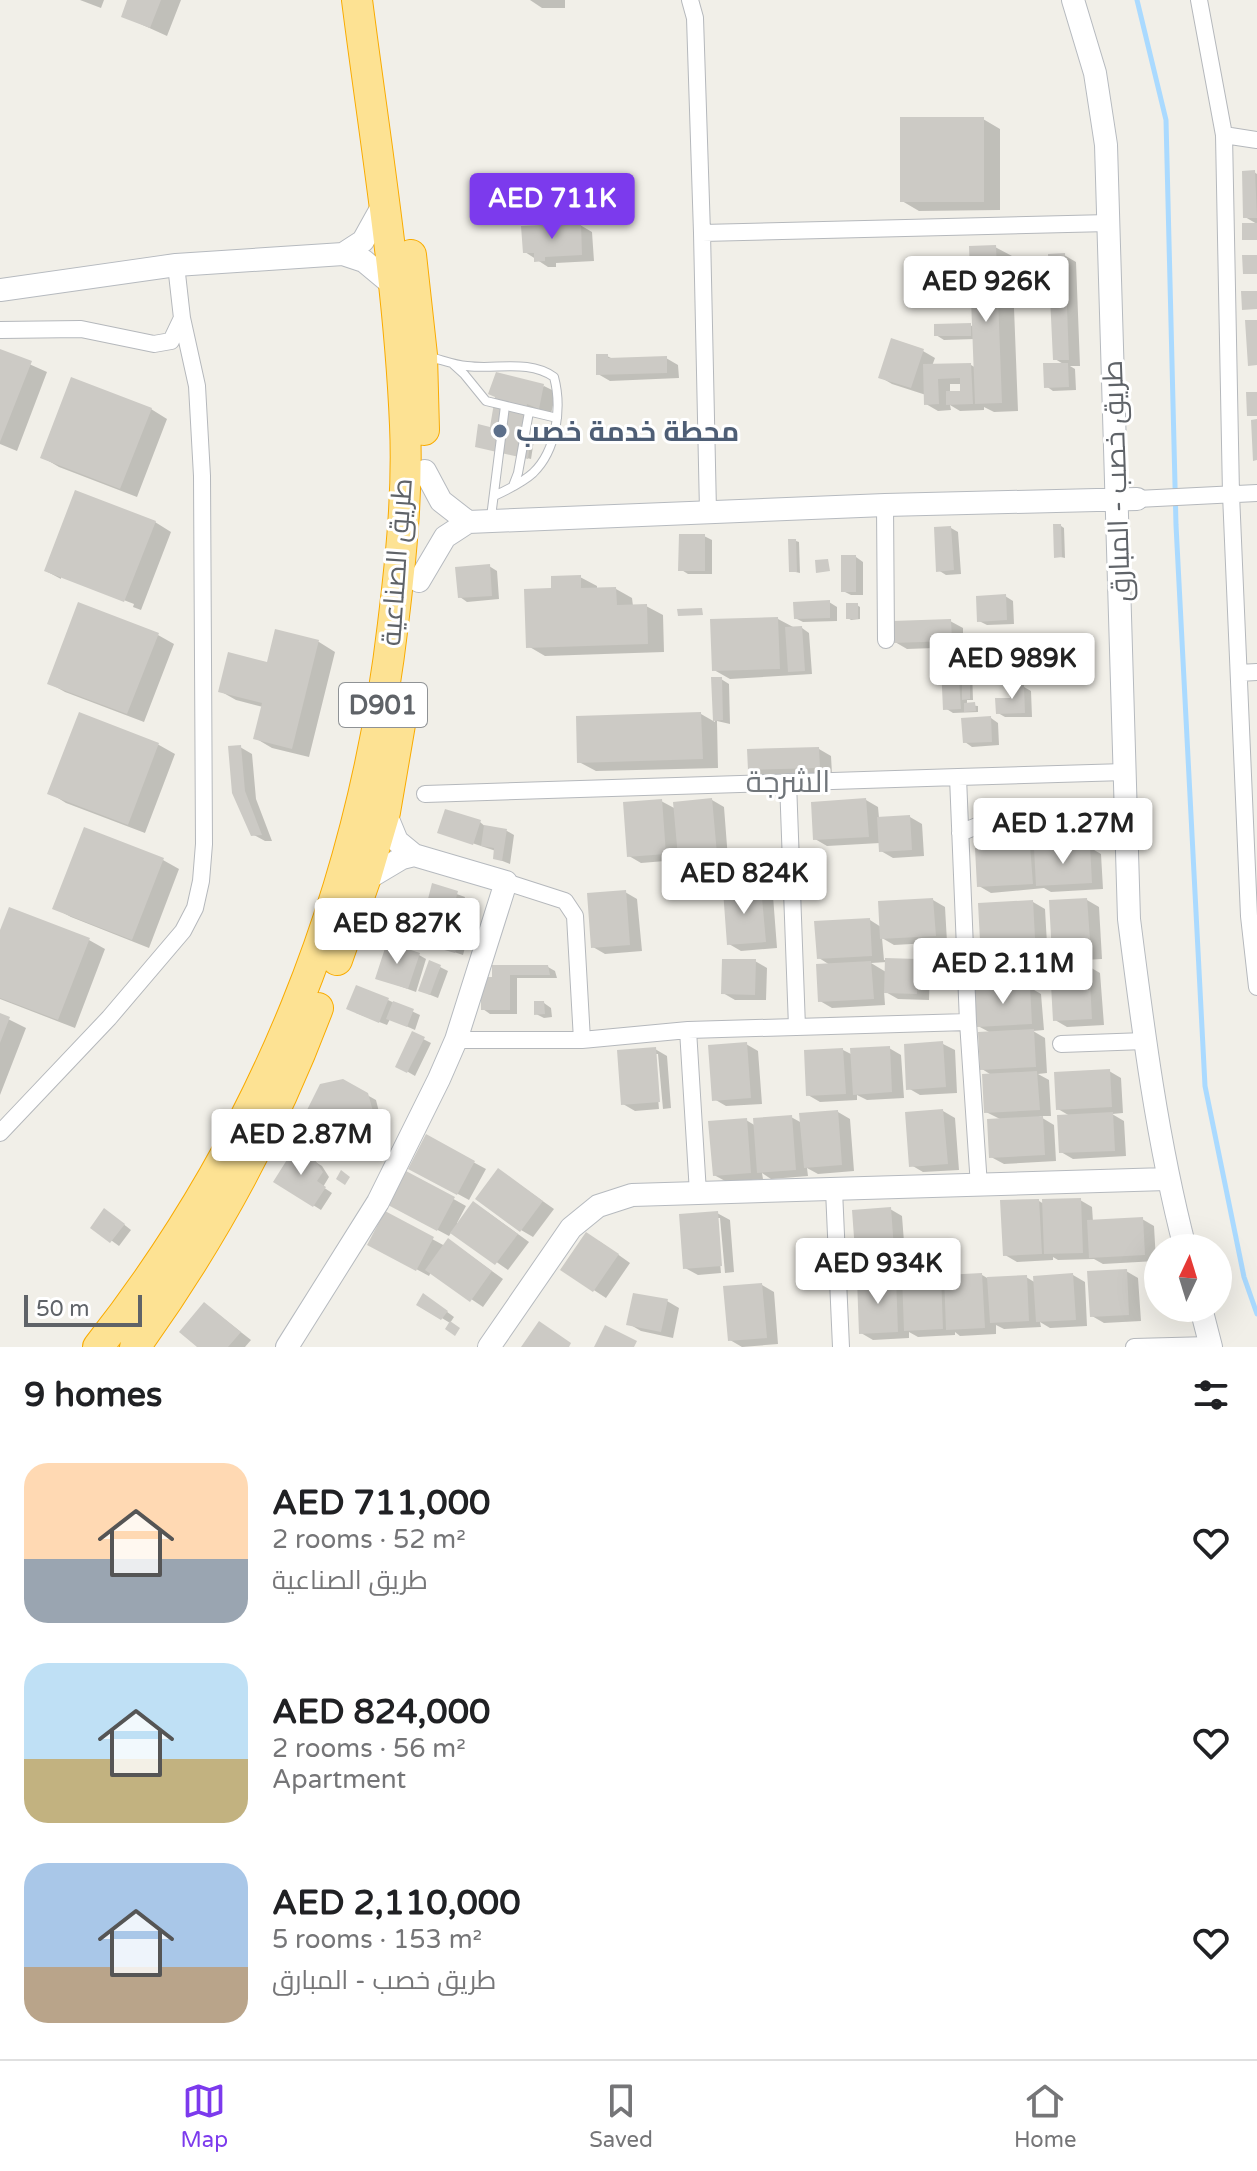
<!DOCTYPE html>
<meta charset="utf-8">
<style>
:root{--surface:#fff;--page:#f6f6f6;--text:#202124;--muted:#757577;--line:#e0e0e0;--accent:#7c3aed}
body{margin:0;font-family:"Varela Round",Cairo,sans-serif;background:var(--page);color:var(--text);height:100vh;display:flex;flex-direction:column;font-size:30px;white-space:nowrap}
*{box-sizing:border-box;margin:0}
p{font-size:26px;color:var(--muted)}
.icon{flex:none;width:44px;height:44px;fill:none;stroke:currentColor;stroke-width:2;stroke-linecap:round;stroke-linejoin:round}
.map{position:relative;height:1347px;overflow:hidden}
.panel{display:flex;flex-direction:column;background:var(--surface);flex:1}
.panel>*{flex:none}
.needle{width:52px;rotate:4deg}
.controls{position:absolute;left:1144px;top:1234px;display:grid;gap:16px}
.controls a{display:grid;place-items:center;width:88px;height:88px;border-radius:50%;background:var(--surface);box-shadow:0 8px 32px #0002;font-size:40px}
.scale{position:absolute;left:24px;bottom:20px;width:118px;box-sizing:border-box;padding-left:8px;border:4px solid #5f6368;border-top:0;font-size:22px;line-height:28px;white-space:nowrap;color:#5f6368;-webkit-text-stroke:6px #fff;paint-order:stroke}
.price{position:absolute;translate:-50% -68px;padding:0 18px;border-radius:8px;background:#fff;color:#222;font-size:26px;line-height:52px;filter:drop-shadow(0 2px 4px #0008)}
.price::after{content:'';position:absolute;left:50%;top:48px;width:24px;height:18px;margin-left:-12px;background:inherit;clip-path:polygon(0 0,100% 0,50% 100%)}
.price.selected{background:var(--accent);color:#fff}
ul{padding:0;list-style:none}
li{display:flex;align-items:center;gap:24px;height:200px;padding:0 24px}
li span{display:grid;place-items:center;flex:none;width:224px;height:160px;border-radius:24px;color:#555}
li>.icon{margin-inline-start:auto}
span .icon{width:96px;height:96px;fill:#fffc;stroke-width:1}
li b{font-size:34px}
h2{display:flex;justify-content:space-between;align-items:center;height:96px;padding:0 24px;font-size:34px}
.tab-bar{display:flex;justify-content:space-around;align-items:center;height:112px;border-top:2px solid var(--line);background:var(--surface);font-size:22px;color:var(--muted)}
.tab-bar a{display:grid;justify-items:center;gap:4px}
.tab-bar .selected{color:var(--accent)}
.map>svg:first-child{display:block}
.shadow{fill:#0003;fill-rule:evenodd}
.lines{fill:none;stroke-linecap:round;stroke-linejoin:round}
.stream{stroke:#aadaff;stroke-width:5}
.building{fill:#cccac5}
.lane-casing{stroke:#b5b8bc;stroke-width:10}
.street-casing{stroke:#b5b8bc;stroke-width:18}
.secondary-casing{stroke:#b6babf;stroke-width:24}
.highway-casing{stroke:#f9ab00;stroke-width:32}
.lane{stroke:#fff;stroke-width:8}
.street{stroke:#fff;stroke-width:16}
.secondary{stroke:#fff;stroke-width:22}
.highway{stroke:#fde293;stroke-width:30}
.service-dot{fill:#5c6f8a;stroke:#fff;stroke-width:3}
.labels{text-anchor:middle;stroke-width:6;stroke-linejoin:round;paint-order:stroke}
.shield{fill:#fff;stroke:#8f9295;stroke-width:2}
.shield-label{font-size:26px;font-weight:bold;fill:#5f6368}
.service-label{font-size:28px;font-weight:bold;fill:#4e5e75;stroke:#fff;text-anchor:start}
.street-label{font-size:28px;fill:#5f6368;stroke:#fff}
.neighbourhood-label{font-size:30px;fill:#70757a;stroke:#fff}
</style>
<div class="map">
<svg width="1257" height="1347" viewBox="0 0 1257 1347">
<rect width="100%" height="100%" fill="#f1efe8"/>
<path class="shadow" d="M80 0H104L101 8Z
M129 0H181L167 36 123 16Z
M530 0H565V8H542Z
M983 119 1000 129V210L919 211 902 201Z
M1254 172 1257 174V224L1245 217Z
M580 225 592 232 594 261 556 263V267H548L525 252Z
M995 247 1012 256 1018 411 994 412 984 407V410L960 411 950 405 951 410 938 411 926 404V395L892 384 880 377 923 351 935 358 932 366 971 365 976 368 975 339 944 340 936 335 970 325 974 327ZM950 384H962V393H950Z
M1064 255 1076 262 1080 366H1070L1075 369 1076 390 1053 391 1046 386 1065 365 1055 359Z
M0 351 47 372 17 451 0 444Z
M607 356 615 360 666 358 678 365 679 378 610 381 598 374Z
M544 386 556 392 551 414 529 408 524 437 534 440 531 459 477 446 491 430Z
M151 409 167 419 137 497 59 467 42 457Z
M155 522 171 532 141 610 133 607 134 604 61 576V579L46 571Z
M1061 526 1064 528 1065 558 1056 556Z
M951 528 958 532 961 574 946 575 938 570Z
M704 536 712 540V574H688L680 569Z
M796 541 799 542 800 573 791 571Z
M856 557 863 562V595H851L843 591Z
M489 566 497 571 499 599 467 602 460 597Z
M580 577 597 586V589H616L632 598 633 606H646L663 615 664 652 545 656 528 646 553 590Z
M1005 596 1013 601 1014 624 987 625 979 621Z
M829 602 837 607V621L803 622 795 618Z
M857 605 860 607V619L851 620 848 618Z
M778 619 795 628H802L809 633 812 674 730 679 714 670Z
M950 621 963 628V646L1030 643 1038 648 1039 658H1034L1033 645H1029L1030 658 970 661 962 656V647L907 649 895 642Z
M277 632 319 642 335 652 309 757 272 748 255 738 263 707 236 700 220 691 269 664Z
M158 635 174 644 144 722 65 692 49 683Z
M958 666 972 670 973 700H967V705L978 706V712L953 713 945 708Z
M713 679H721L729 684 730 724 717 721 718 768 596 771 579 762 701 714 715 722Z
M1024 687 1031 691 1032 717H1005L998 713Z
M80 715 159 745 175 754 145 833 66 803 50 793Z
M991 718 998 723 999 745 972 747 965 742Z
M240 747 252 754 256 799 272 841H265L252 834 234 792Z
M819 749 831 756 832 774 762 776 750 769Z
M712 800 724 807 728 859 692 862 677 854V860L641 863 629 856 661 801 676 809Z
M866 800 878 807 879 818 910 817 922 824 924 856 893 858 881 851 880 843 827 846 815 839Z
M480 822 487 828 507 831 514 835 510 864 495 858 496 851 439 832Z
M1030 847 1036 851 1089 847 1101 854 1103 889 1051 892 1044 888 991 893 979 886Z
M163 860 179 869 149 948 71 917 54 908Z
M434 886 465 897 462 909 430 898Z
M761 889 773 896 777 948 741 951 729 944Z
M625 892 637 899 642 951 605 954 593 947Z
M933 900 945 907 947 942 894 945 882 938 884 960 918 961 930 968 929 1000 898 999 884 991 885 1005 832 1008 820 1001 830 965 819 958 870 920 881 927ZM887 962 886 972 871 963Z
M1087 900 1099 907 1102 959 1066 961 1054 954Z
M1033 902 1045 909 1047 944 994 947 982 940Z
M0 936 89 940 105 949 75 1028 0 999Z
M459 936 467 940 463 955 430 944Z
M419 955 426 959 416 992 378 978Z
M755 961 767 968 766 1000H735L723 993Z
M1088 966 1100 973 1104 1025 1067 1027 1055 1020Z
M440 967 448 971 438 998 428 994Z
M494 967H548L555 971 557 978H517V1014H490L483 1009 494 979Z
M1029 987 1041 994 1044 1030 1033 1031 1045 1038 1047 1073 1038 1074 1049 1080 1051 1116H1039L1054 1125 1056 1161 1004 1164 991 1157 1002 1120 986 1112 993 1076 982 1069 991 1033 978 1026Z
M388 1000 420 1015 415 1030 390 1019 387 1025 356 1013Z
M544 1003 551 1008 552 1017 544 1018 536 1014Z
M0 1015 26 1028 0 1095Z
M413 1034 431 1043 415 1076 398 1066Z
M746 1044 758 1051 762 1104 726 1106 714 1099Z
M943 1044 955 1050 957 1093 920 1095 908 1088Z
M889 1048 901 1055 904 1098 867 1100 857 1095V1100L820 1102 808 1095 843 1050 853 1055Z
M655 1049 667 1056 671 1108 663 1109 658 1054H654L659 1109 635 1111 623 1104Z
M1109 1071 1121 1078 1123 1113 1112 1114 1124 1121 1126 1156 1073 1159 1061 1152 1070 1116 1058 1109Z
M342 1081 376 1100 381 1120 371 1141 309 1109Z
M943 1111 955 1118 959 1170 923 1172 911 1165Z
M838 1112 850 1119 854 1171 818 1174 807 1168 808 1176 771 1179 762 1173 763 1179 727 1182 714 1175 746 1120 756 1126 791 1117 802 1123Z
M306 1117 359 1143 352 1156 307 1134Z
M427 1137 486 1169 469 1200 410 1168Z
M296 1150 322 1166 329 1177 323 1187 332 1193 321 1210 276 1182Z
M407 1173 466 1206 457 1223 459 1224 486 1211 529 1242 508 1270 452 1231 449 1236 402 1211Z
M510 1178 554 1209 533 1237 521 1230Z
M1080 1200 1092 1207 1093 1222 1142 1219 1154 1226 1156 1261 1103 1264 1094 1259 1058 1260 1053 1257V1260L1017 1262 1005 1255 1039 1201 1044 1204Z
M890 1209 902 1216 906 1268 870 1271 858 1264Z
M717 1213 730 1220 734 1272 725 1273 720 1218H716L721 1273 698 1275 685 1268Z
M386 1214 445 1246 460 1248 503 1279 483 1307 431 1272 429 1276 370 1244Z
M112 1215 131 1230 119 1246 93 1227Z
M599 1241 630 1263 606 1298 563 1270Z
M1126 1271 1138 1278 1141 1321 1104 1323 1092 1316Z
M982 1275 989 1279 1026 1277 1036 1283 1073 1275 1085 1282 1087 1326 1050 1328 1040 1322 1041 1327 1004 1329 996 1325V1334L960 1336 955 1332V1335L918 1337 909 1332V1338L873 1340 861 1333 895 1279 904 1284 940 1276 946 1279Z
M762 1285 774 1292 778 1344 742 1347 730 1340Z
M431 1300 454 1317 450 1323 419 1304Z
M667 1301 679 1308 673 1338 641 1331 629 1324Z
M205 1304 251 1340 245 1347H200Z"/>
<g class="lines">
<path class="stream" d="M1137 0 1166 120 1176 525 1205 1086 1244 1277 1257 1314"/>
</g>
<path class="building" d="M127 0H161L150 28 121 17Z
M900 117H984V202H900Z
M1255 170 1257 218H1243L1242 171Z
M581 223 582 255 545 257V261L534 262V253H523L521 226Z
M1242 223H1257V240H1242Z
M996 245 1002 403 975 404 969 246Z
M1065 253 1069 360H1053L1048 254Z
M1242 255H1257V274H1243Z
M1241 291H1257V309L1242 310Z
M1245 320H1257V365L1248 366Z
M971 323V336H934V324Z
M891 338 924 349 911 388 878 378Z
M0 349 32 361 0 442Z
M596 354H608V358L667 356V373L596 375Z
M971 363 973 404 946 405V391H960V378L938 379 939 404 924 405 923 364Z
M1043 363H1068L1069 387 1044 388Z
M496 372 544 384 539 409 527 404 522 434 531 436 528 459 475 447 478 424 490 427 495 397 488 394Z
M71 377 152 408 120 489 40 458Z
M1246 392H1257V416H1247Z
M1257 419V460L1253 461 1251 420Z
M75 490 156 521 124 602 44 571Z
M1053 524H1061L1062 557 1054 558Z
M951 526 954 570 936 572 934 527Z
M679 534H705V571H678Z
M788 539H796L797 572H789Z
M841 555H856V592H841Z
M828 559 830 571 816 573 815 560Z
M490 564 492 596 458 598 455 567Z
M581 575V588L616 587 617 605 647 604 648 644 526 648 524 589 551 588V576Z
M1006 594 1007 620 977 622 976 596Z
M830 600V618L794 619 793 602Z
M78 602 159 633 127 714 47 684Z
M846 603H858V619H846Z
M702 608 703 615 678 616 677 609Z
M778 617 780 669 712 671 710 619Z
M951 619 952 641 893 643 892 621Z
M802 626 805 671 788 672 785 627Z
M275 629 319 640 292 749 253 739 262 703 218 692 228 652 267 662Z
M1031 641 1032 655 960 658V644Z
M958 664 961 709 943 710 941 665Z
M962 666H970V699L962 700Z
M711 677H722L723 720 713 721Z
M1009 685H1024L1025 713 996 714 995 698H1010Z
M975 702 976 711 964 712V703Z
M79 712 159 743 128 825 47 794Z
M701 712 703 759 577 763 576 716Z
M991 716 992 742 963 743 961 718Z
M241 745 245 791 262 835 251 836 232 793 228 746Z
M819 747 820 768 748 770 747 749Z
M712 798 717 854 678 857 673 802Z
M866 798 869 837 813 840 811 802Z
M662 799 666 854 627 857 623 802Z
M445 809 481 820 473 845 437 833Z
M910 815 912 850 879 852 877 817Z
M484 825 507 829 502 861 493 859 494 848 481 846Z
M84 827 164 858 132 940 52 909Z
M1030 845 1033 884 977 887 975 848Z
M1090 845 1092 883 1036 886 1034 848Z
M432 883 458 891 454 906 428 899Z
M761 887 766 942 727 945 723 890Z
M626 890 630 945 591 948 587 893Z
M933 898 936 936 880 939 878 901Z
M1087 898 1091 953 1052 955 1049 900Z
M1033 900 1035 938 980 941 978 903Z
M9 907 90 938 58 1020 0 998V930Z
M870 918 872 956 817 959 814 921Z
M443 929 460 934 455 953 427 945 429 937 440 940Z
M387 942 420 953 408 989 375 979Z
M885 958 918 959 917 994 884 993Z
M722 959H756L755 995 721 994Z
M429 960 441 965 430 995 418 991Z
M871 961 874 999 818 1002 816 964Z
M1089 964 1092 1019 1053 1021 1050 966Z
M492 965H548L550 975H510V1010H481V977H492Z
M356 985 389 998 379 1023 346 1009Z
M1030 985 1032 1024 977 1027 974 988Z
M393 1001 414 1009 407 1027 386 1019Z
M534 1001H544L545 1014 534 1015Z
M0 1013 10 1017 0 1043Z
M1034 1029 1036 1067 980 1070 978 1032Z
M412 1031 425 1037 407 1073 395 1067Z
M943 1041 946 1087 906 1090 904 1044Z
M747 1042 751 1098 712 1101 708 1045Z
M890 1046 892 1092 853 1095 850 1048Z
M656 1047 660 1102 621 1105 617 1050Z
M843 1048 846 1094 806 1096 804 1050Z
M1110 1069 1112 1107 1056 1110 1054 1072Z
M1037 1071 1040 1110 984 1113 982 1074Z
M343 1079 368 1093 374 1115 362 1138 307 1110 320 1084Z
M943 1109 948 1164 909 1167 905 1112Z
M838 1110 842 1165 804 1168 799 1113Z
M1113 1112 1115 1151 1059 1153 1057 1115Z
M305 1114 352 1137 344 1154 297 1130Z
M792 1115 796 1170 757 1173 753 1118Z
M1043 1116 1045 1155 989 1158 987 1119Z
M747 1118 751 1173 713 1176 708 1121Z
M426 1134 475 1161 457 1195 408 1169Z
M295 1147 315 1160 323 1172 317 1181 326 1187 313 1207 273 1182Z
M498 1168 543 1201 520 1232 475 1199Z
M341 1170 350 1177 345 1185 336 1179Z
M406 1171 455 1197 437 1231 388 1205Z
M1081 1198 1083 1253 1044 1254 1042 1199Z
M1039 1199 1042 1254 1003 1256 1000 1200Z
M473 1201 518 1234 495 1265 450 1233Z
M891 1207 895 1263 856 1265 852 1210Z
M104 1208 125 1224 110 1243 90 1228Z
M385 1211 434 1237 416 1271 367 1245Z
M718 1211 722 1266 683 1269 679 1214Z
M1143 1217 1145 1255 1089 1258 1087 1220Z
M586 1232 619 1254 593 1292 560 1270Z
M448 1238 492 1271 470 1302 425 1270Z
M1127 1269 1129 1315 1090 1317 1087 1271Z
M982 1273 985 1328 946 1330 944 1275Z
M1073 1273 1076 1320 1036 1322 1033 1276Z
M941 1274 943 1329 904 1331 902 1276Z
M1027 1275 1029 1321 990 1323 987 1277Z
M896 1277 898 1332 859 1334 857 1279Z
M762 1283 767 1338 728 1341 723 1286Z
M423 1293 448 1311 441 1320 416 1305Z
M633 1293 668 1299 661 1332 626 1325Z
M204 1302 241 1332 228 1347H197L179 1332Z
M450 1321 460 1328 455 1336 445 1329Z
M539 1321 571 1343 569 1347H521Z
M605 1325 637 1341 634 1347H594Z"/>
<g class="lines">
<g class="lane-casing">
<path id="lane" d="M430 357C442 360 455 365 467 366 496 370 528 359 554 377 562 407 557 450 533 473 522 483 507 490 494 496
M453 364 464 374 486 401 557 418
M513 486 518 473 529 412
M491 517 505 406"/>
</g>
<g class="street-casing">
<path id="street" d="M690 0 695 18 702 233 1109 223
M1199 0 1224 135 1231 494 1249 916 1257 987
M1224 135 1257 140
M702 233 708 511
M0 330 81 329 154 344 171 341 181 320
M1137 499 1257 493
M885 505 886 640
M1239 673 1257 672
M958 777 1125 772
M788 782 797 1027
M425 794 958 777 968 1022 979 1186
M960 833 994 819 1036 812 1078 820H1125
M506 882 565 901 575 916 582 1040 688 1030 968 1022
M688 1030 698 1193
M456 1040H582
M1061 1044 1145 1041
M0 1133 109 1018 183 931 195 908 201 881 204 844 202 476 197 386 182 318 176 265
M834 1190 841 1347
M1134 1347 1210 1345"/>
</g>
<g class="secondary-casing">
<path id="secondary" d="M1073 0 1095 73 1106 145 1129 919C1143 1029 1157 1140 1185 1248
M343 254 363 241 383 205
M0 290 176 265 343 254 364 261 394 286
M425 471 441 501 468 522
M419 581 445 537 468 522 885 505 1137 499
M365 880 402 858 414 855
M1201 1308 1211 1347
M287 1347 378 1202 439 1079 456 1040 506 882 414 855 397 841 385 812
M489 1347 571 1228 598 1206 632 1195 1167 1179"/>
</g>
<g class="highway-casing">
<path id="highway" d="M411 255 422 355 424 430
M337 960 365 880 385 812 404 701
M98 1347C264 1136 362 890 393 624 401 559 408 491 405 425 399 283 375 141 357 0
M135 1347C210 1243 273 1128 318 1008"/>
</g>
<use href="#lane" class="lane"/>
<use href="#street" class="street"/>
<use href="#secondary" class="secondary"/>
<use href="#highway" class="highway"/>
</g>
<circle class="service-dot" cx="500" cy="431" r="8"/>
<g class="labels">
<rect class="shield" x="339" y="683" width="88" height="44" rx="6"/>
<g class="shield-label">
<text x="383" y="714">D901</text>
</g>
<g class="service-label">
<text x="516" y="441">محطة خدمة خصب</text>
</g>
<g class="street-label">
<text transform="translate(1116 481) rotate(-92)" y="10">طريق خصب - المبارق</text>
<text transform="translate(396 562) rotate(-86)" y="10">طريق الصناعية</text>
</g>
<g class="neighbourhood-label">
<text x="788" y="792">الشرجة</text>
</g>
</g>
</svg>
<div class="controls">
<a><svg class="needle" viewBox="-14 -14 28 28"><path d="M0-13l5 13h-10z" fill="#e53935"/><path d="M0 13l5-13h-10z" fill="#757577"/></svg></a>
</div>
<div class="scale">50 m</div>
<b class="price selected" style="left:552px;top:241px">AED 711K</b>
<b class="price" style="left:986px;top:324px">AED 926K</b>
<b class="price" style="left:1012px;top:701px">AED 989K</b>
<b class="price" style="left:1063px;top:866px">AED 1.27M</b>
<b class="price" style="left:744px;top:916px">AED 824K</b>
<b class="price" style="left:397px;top:966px">AED 827K</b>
<b class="price" style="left:1003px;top:1006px">AED 2.11M</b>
<b class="price" style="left:301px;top:1177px">AED 2.87M</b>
<b class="price" style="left:878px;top:1306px">AED 934K</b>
</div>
<section class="panel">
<h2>9 homes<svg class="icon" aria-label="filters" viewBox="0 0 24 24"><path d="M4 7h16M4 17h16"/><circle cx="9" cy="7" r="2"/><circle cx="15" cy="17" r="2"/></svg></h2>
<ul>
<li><span style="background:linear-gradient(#ffd9b3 60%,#9aa5b1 0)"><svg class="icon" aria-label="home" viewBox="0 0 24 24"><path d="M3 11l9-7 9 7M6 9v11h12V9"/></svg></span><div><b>AED 711,000</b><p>2 rooms · 52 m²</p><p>طريق الصناعية</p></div><svg class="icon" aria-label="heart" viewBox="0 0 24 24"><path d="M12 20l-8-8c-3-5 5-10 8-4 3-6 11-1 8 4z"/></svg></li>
<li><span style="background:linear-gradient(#bfe0f5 60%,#c2b280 0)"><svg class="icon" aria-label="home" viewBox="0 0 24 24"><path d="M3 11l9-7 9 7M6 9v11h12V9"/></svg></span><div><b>AED 824,000</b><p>2 rooms · 56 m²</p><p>Apartment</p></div><svg class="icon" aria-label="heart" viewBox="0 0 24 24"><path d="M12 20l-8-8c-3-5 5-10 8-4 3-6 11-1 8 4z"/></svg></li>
<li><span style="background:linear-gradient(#a9c7e8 65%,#b9a48a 0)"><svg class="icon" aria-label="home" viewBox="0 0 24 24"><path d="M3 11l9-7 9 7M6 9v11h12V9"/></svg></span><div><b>AED 2,110,000</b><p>5 rooms · 153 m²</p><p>طريق خصب - المبارق</p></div><svg class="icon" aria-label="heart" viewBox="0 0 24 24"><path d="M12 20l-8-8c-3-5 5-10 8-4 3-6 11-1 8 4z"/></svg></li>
</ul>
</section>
<nav class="tab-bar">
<a class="selected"><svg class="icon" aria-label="map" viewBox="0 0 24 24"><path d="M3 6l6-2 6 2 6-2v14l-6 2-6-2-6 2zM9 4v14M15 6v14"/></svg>Map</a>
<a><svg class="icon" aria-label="saved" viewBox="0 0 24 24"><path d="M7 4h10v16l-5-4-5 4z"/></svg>Saved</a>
<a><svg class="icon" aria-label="home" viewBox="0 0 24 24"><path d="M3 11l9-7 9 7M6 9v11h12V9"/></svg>Home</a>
</nav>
